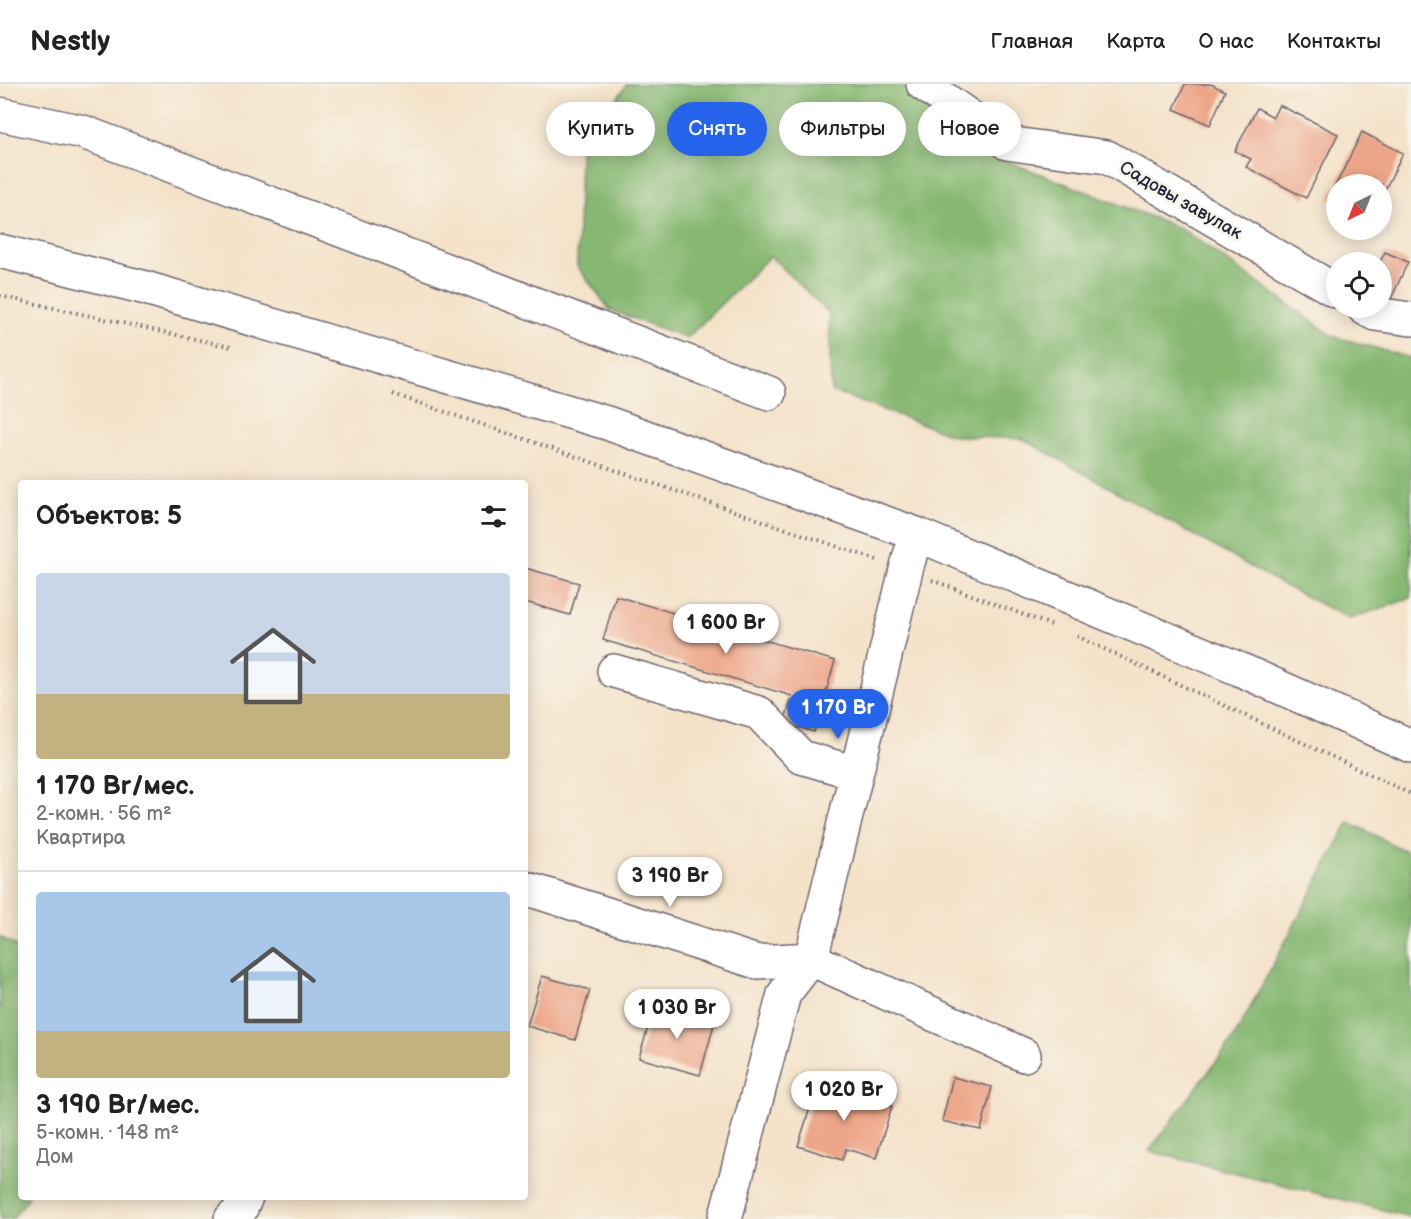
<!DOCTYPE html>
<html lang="ru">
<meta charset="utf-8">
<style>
:root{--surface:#fff;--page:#f6f6f6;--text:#222;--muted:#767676;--line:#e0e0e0;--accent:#2563eb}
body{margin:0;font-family:"Balsamiq Sans",sans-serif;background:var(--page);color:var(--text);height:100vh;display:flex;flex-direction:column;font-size:22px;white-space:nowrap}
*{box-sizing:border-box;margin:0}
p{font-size:20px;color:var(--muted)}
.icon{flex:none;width:33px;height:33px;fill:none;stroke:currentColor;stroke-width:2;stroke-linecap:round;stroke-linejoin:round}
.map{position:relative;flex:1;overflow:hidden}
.drawer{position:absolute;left:18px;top:396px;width:510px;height:720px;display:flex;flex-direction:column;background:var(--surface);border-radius:6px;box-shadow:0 3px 15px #0003}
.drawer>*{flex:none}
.banner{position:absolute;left:546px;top:18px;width:570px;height:54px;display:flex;gap:12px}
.needle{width:39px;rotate:223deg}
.fabs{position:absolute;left:1326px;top:90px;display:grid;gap:12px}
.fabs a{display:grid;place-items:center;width:66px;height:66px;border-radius:50%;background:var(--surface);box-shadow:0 3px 15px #0003;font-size:30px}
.price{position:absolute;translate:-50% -51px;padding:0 14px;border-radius:21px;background:#fff;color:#222;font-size:20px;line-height:39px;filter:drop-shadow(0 2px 3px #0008)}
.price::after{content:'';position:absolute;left:50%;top:36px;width:18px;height:14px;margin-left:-9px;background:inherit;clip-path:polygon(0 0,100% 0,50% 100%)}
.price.active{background:var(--accent);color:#fff}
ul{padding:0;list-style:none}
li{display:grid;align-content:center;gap:12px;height:318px;padding:0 18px}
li+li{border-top:2px solid var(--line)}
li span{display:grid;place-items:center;height:186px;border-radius:6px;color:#555}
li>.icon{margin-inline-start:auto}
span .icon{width:108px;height:108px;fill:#fffc;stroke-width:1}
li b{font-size:26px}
h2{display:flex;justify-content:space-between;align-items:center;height:72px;padding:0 18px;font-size:26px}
.chip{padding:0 21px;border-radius:27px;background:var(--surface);box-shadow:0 3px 15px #0003;font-size:21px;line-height:54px}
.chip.active{background:var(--accent);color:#fff}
header{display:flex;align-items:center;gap:36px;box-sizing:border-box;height:84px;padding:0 30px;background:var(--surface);border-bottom:2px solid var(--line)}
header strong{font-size:28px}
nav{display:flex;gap:33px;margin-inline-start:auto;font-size:21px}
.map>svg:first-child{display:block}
.forest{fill:#86b872;stroke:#546d56;stroke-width:1.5}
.building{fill:#eda588}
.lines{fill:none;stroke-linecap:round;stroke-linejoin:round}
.minor-casing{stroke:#6c656d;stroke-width:36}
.major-casing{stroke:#6c656d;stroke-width:36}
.path{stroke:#6c656d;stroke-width:4;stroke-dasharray:1.5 4.5;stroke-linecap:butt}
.minor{stroke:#fff;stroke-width:33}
.major{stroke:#fff;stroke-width:33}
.labels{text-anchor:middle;stroke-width:5;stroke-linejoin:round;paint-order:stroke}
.street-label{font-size:18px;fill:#22223b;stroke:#f7f3e8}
</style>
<header>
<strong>Nestly</strong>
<nav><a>Главная</a><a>Карта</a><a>О нас</a><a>Контакты</a></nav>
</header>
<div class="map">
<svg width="1411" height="1135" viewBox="0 0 1411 1135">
<rect width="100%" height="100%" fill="#f7f3e8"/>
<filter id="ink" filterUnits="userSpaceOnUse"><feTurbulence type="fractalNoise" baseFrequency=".0167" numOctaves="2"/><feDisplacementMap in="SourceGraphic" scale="12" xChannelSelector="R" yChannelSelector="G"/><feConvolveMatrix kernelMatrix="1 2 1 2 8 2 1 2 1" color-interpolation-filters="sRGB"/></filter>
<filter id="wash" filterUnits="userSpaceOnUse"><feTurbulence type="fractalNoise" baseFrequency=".008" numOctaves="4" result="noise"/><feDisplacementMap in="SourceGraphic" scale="24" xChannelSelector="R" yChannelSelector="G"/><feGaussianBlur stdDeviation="1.35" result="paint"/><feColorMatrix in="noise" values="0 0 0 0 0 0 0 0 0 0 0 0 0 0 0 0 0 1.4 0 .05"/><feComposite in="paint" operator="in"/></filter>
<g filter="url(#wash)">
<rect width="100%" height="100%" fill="#f4e2c9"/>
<path class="forest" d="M627 0H900L999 74 1182 145 1333 252 1411 274V514L1350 535 1283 501 1023 355 955 352 831 307 829 229 770 172 687 254 610 226 577 182 580 67Z
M1349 738 1411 770V1133L1149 1067 1234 954Z
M0 853 21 865V1113H29L12 1135H0Z"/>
<g id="blocks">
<path class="building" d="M1185 0H1211L1225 7 1210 41 1174 25Z
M1279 21 1338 50 1306 114 1246 83 1251 75 1235 67 1257 24 1273 33Z
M1362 48 1403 69 1382 112V100H1336V119L1329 115Z
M1385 168 1408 178 1391 215 1382 210V178H1380Z
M525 484 579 499 570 531 525 518Z
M616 512 835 577 814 648 784 639 792 612 603 556Z
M542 892 590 906 575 956 527 942Z
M655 920 715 937 700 991 639 974Z
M820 992 847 1000 845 1007 892 1022 876 1074 846 1065 842 1076 798 1062Z
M953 993 992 1003 981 1046 942 1037Z"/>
</g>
</g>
<g filter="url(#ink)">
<use href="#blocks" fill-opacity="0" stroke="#6c656d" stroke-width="1.5"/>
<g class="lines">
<g class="minor-casing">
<path id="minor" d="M923 0 1007 59 1107 73 1336 207
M0 30 83 48 769 309
M1364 224 1375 230 1411 235
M614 587 759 629 801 673 856 689
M525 804 757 878 811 875 1024 971
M231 1135 240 1127 246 1113
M725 1135 784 910 811 875 906 486 916 450"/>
</g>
<g class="major-casing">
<path id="major" d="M0 167 142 203 607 339 916 450 1239 585 1411 662"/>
</g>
<path class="path" d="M0 212 231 263
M393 310 880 477
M932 496 1051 541
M1077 552 1411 710"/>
<use href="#minor" class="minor"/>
<use href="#major" class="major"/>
</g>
</g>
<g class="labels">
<g class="street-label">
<text transform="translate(1181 116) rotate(30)" y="6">Садовы завулак</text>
</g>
</g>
</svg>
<div class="fabs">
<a><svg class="needle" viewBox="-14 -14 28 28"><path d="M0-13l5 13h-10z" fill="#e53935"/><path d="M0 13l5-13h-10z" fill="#767676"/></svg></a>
<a><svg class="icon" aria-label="locate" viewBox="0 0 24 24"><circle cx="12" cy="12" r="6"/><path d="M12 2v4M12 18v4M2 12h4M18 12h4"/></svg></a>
</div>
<b class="price" style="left:726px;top:571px">1 600 Br</b>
<b class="price active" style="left:838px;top:656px">1 170 Br</b>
<b class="price" style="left:670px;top:824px">3 190 Br</b>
<b class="price" style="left:677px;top:956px">1 030 Br</b>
<b class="price" style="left:844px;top:1038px">1 020 Br</b>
<div class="banner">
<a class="chip">Купить</a>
<a class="chip active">Снять</a>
<a class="chip">Фильтры</a>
<a class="chip">Новое</a>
</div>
<section class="drawer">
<h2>Объектов: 5<svg class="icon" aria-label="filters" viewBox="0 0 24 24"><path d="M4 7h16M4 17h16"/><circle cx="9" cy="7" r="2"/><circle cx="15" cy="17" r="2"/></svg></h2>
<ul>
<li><span style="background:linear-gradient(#c9d6e8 65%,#c2b280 0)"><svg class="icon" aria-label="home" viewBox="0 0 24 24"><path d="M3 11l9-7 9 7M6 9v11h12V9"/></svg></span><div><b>1 170 Br/мес.</b><p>2-комн. · 56 m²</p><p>Квартира</p></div></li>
<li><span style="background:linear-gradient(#a9c7e8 75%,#c2b280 0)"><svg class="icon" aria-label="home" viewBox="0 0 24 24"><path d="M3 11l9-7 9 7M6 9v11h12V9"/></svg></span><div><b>3 190 Br/мес.</b><p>5-комн. · 148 m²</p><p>Дом</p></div></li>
</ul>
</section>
</div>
